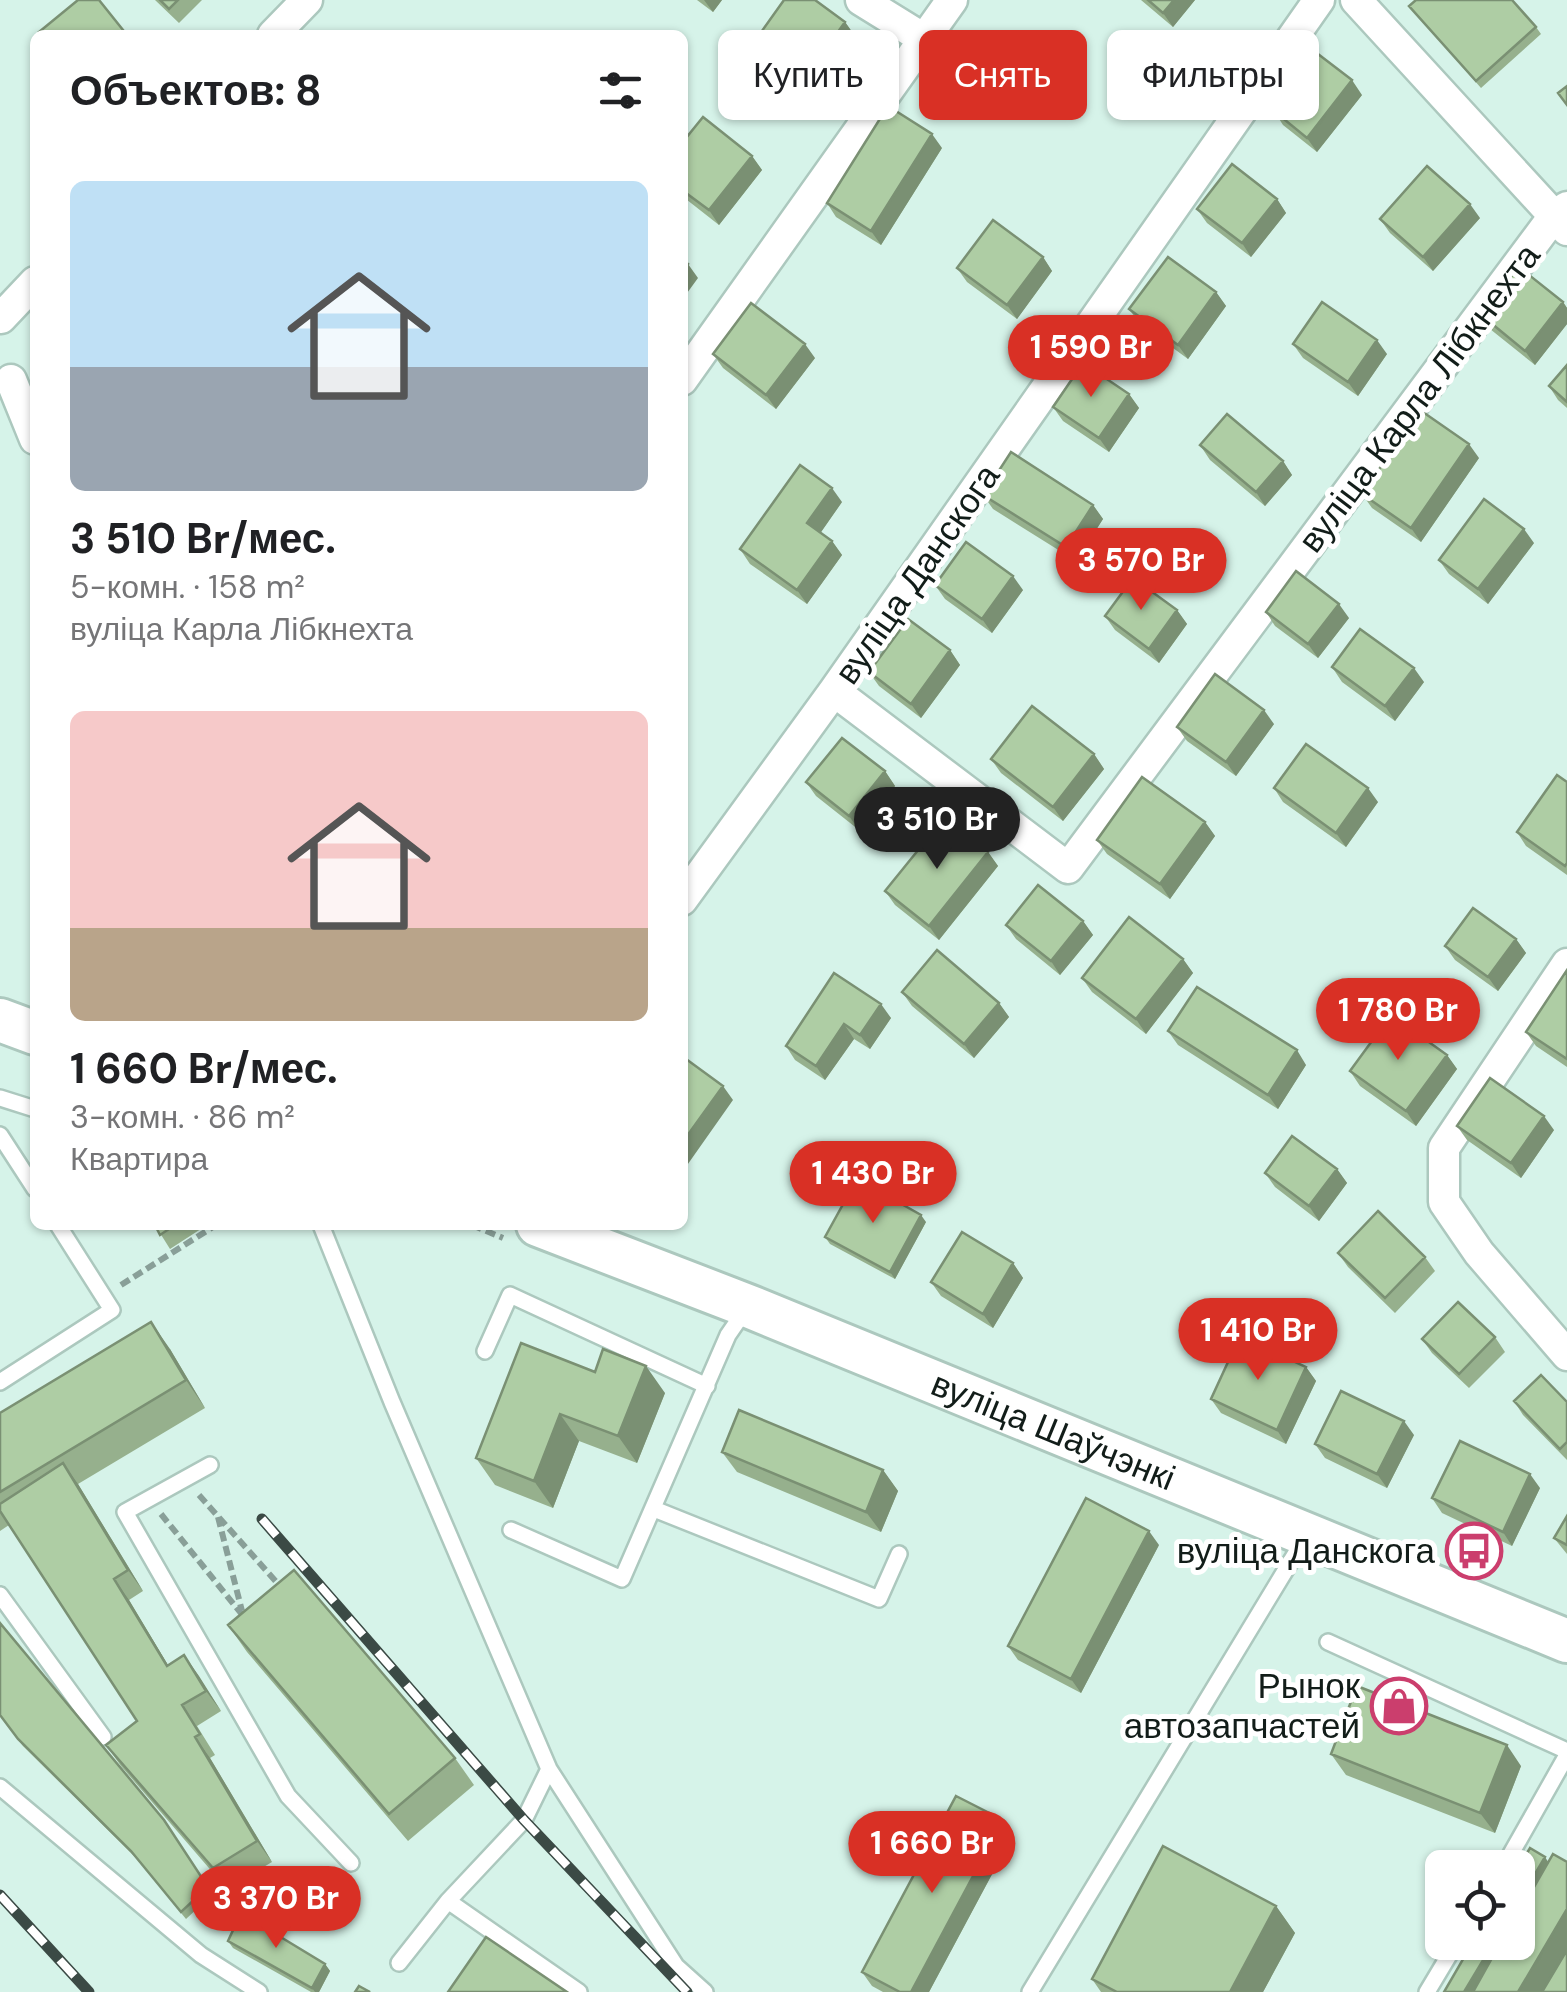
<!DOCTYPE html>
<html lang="ru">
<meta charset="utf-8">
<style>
:root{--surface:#fff;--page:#f6f6f6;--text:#202124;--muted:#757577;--accent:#d93025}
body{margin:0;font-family:"DM Sans",sans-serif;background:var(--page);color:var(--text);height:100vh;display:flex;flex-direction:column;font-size:38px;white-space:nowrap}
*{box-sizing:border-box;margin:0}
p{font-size:32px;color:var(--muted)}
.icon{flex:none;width:55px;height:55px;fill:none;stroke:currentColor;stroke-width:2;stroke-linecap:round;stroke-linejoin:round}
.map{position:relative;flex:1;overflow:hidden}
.panel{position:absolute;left:30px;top:30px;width:658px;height:1200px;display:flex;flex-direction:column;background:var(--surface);border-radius:15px;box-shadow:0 2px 8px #0004}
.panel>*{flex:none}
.top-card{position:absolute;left:718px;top:30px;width:698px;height:90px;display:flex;gap:20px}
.buttons{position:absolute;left:1425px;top:1850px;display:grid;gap:20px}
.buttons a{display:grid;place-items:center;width:110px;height:110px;border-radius:15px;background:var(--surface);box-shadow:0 2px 8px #0004;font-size:50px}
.price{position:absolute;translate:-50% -85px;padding:0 22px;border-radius:35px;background:var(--accent);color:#fff;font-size:32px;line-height:65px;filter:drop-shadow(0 2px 5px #0008)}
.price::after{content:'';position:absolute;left:50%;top:60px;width:30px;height:22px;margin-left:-15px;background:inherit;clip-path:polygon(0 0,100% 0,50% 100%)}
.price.active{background:#222;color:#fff}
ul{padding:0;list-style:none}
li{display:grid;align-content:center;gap:20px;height:530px;padding:0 40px}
li span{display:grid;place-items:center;height:310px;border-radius:15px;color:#555}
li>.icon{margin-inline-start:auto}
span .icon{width:180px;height:180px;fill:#fffc;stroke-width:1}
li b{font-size:42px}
h2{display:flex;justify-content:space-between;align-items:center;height:120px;padding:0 40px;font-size:42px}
.tag{padding:0 35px;border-radius:15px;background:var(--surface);box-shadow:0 2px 8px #0004;font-size:35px;line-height:90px}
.tag.active{background:var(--accent);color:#fff}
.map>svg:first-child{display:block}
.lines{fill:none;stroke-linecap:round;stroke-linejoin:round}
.lane-casing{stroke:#acc8be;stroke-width:20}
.street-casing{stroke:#acc8be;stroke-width:35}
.secondary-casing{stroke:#acc8be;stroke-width:48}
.path{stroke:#899f98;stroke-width:6;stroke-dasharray:10 5;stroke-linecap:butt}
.lane{stroke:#fff;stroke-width:15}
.street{stroke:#fff;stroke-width:30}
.secondary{stroke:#fff;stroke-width:42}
.rail-casing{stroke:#3b4a45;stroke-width:11}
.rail{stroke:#fff;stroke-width:8;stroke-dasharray:22;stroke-linecap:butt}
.wall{fill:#96b08d}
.shaded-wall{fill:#7a9073}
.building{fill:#aecda4;stroke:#7a9073;stroke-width:2.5}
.labels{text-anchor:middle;stroke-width:10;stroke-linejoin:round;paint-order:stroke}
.street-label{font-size:35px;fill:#121d19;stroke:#fff}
.poi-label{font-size:35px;fill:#121d19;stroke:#fff;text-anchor:end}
</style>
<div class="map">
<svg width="1567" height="1992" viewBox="0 0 1567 1992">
<rect width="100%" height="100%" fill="#d6f3e9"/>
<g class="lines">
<g class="lane-casing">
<path id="lane" d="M0 1098 35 1109
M0 1135 35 1189
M321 1225 392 1402 549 1769 524 1820 448 1901 399 1963
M485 1351 510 1295 707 1386
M0 1382 112 1310 58 1225
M210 1465 125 1512 288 1796 351 1863
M654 1509 879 1599 899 1554
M511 1530 622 1579 728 1335 746 1309
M0 1595 103 1737
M1328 1642 1567 1751
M549 1769 676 1966 705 1992
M0 1787 201 1955 259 1992
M1503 1868 1567 1755
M448 1901 579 1992
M1030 1992 1305 1538
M1427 1992 1457 1942"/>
</g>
<g class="street-casing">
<path id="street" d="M861 0 924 39
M1356 0 1567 230
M273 35 307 0
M1 318 35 282
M11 380 35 439
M682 380 952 0
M834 691 1068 868 1554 216 1567 207
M682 900 834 691 1319 0
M1567 964 1444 1148V1202L1479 1253 1567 1355"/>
</g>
<g class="secondary-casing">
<g id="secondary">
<path d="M0 1020 35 1033"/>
<path id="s1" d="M538 1225 748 1306 1567 1641"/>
</g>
</g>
<path class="path" d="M472 1225 503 1238
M121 1285 216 1225
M199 1495 280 1586
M161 1514 244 1617
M218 1517 242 1611"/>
<use href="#lane" class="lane"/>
<use href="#street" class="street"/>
<use href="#secondary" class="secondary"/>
<g class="rail-casing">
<path id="rail" d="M262 1519 524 1820 687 1992
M0 1895 89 1992"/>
</g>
<use href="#rail" class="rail"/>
</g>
<path class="wall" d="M155 0H202L179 23Z
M697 0H722L713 12Z
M1141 0H1195L1173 27Z
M1409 6 1536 27 1541 34 1481 88Z
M845 22 855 36 818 88 767 52 757 38Z
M1362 95 1317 152 1283 125 1274 111Z
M682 143 752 156 762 170 719 225 682 196Z
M942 148 881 245 836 217 827 203Z
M1277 199 1286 213 1251 257 1207 223 1197 209Z
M1480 218 1433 271 1390 233 1380 219Z
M1043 257 1052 271 1017 319 967 282 957 268Z
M1216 292 1226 306 1188 359 1139 323 1129 309Z
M1563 302 1567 308V324L1535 365 1490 329 1480 314Z
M1293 344 1387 354 1358 396 1303 358Z
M713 354 815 358 776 409 723 368Z
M1567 365V408L1558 400 1549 386Z
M1129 394 1139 408 1109 452 1063 421 1053 407Z
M1200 445 1283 461 1292 475 1265 506 1210 460Z
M1479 458 1421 542 1372 508 1362 494Z
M983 495 1093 505 1103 519 1076 561 993 509Z
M842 502 820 533 832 541 842 555 807 604 750 564 740 549Z
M1534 543 1488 604 1449 574 1439 560Z
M935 585 1023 590 992 633 945 599Z
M1177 610 1187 624 1159 663 1115 630 1105 616Z
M1266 612 1349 618 1318 658 1275 626Z
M950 650 960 665 921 718 879 686 869 672Z
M1332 667 1424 682 1395 721 1342 682Z
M1274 724 1236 776 1187 741 1177 727Z
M1094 754 1104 769 1063 821 1001 773 991 759Z
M885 771 895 786 859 830 816 796 806 782Z
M1567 782V875L1526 846 1517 832Z
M1274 788 1378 802 1346 847 1283 802Z
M1205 822 1215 836 1170 899 1107 854 1097 840Z
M988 852 998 866 939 940 895 905 885 891Z
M1083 921 1093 935 1060 975 1016 939 1006 925Z
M1516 939 1526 953 1498 991 1455 960 1445 946Z
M1183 959 1193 973 1146 1034 1092 992 1082 978Z
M1567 970V1067L1536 1046 1526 1032Z
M834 973 891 1018 870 1049 854 1039 825 1080 795 1060 786 1046Z
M902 992 999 1003 1009 1017 974 1058 912 1006Z
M1168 1031 1306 1065 1278 1109 1178 1045Z
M1447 1055 1457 1069 1416 1126 1360 1086 1350 1071Z
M1457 1126 1554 1130 1521 1178 1467 1140Z
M1337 1169 1347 1183 1319 1221 1275 1187 1265 1173Z
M926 1222 895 1279 830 1244 825 1237Z
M155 1225H207L170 1249Z
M1338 1253 1425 1257 1435 1271 1395 1313 1348 1267Z
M1013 1263 1023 1278 993 1328 941 1296 931 1282Z
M1495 1337 1505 1352 1469 1388 1432 1353 1422 1339Z
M170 1349 205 1408 78 1484 143 1591 129 1600 168 1665 184 1655 221 1711 197 1726 215 1755 210 1758 272 1862 227 1889 121 1766 106 1745 137 1721 9 1525 0 1531V1413Z
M1306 1367 1316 1381 1286 1444 1221 1413 1211 1399Z
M595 1372 665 1393 637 1463 579 1441 553 1508 495 1485 476 1458Z
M1514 1401 1567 1402V1460L1523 1415Z
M1414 1435 1387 1488 1325 1458 1315 1444Z
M722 1452 883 1470 898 1491 881 1532 737 1472Z
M1540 1488 1512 1546 1442 1513 1432 1498Z
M1567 1516V1554L1554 1538Z
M1159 1545 1081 1693 1018 1660 1008 1646Z
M228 1625 455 1758 474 1785 408 1841 247 1652Z
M0 1716 164 1820 213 1894 186 1919 136 1858 23 1746Z
M1331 1754 1521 1766 1495 1833 1346 1775Z
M1013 1835 929 1992H883L872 1986 862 1972Z
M1276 1906 1295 1933 1263 1992H1101L1092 1979Z
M228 1941 325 1964 330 1971 319 1992H311L233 1948Z"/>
<path class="shaded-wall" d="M704 0H722L713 12Z
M1174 0H1195L1173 27 1163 13Z
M845 22 855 36 818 88 808 74Z
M1352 80 1362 95 1317 152 1307 138Z
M932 134 942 148 881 245 871 231Z
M752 156 762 170 719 225 709 210Z
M1277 199 1286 213 1251 257 1242 243Z
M1470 204 1480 218 1433 271 1423 257Z
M1043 257 1052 271 1017 319 1007 305Z
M688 264 698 278 682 300V272Z
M1216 292 1226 306 1188 359 1178 345Z
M1563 302 1567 308V324L1535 365 1525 351Z
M1377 340 1387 354 1358 396 1348 382Z
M805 344 815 358 776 409 766 395Z
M1129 394 1139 408 1109 452 1099 438Z
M1469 444 1479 458 1421 542 1411 528Z
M1283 461 1292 475 1265 506 1256 492Z
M832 488 842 502 817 538 807 523Z
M1093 505 1103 519 1076 561 1066 547Z
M1524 529 1534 543 1488 604 1478 589Z
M832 541 842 555 807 604 797 590Z
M1013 576 1023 590 992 633 982 619Z
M1339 604 1349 618 1318 658 1308 644Z
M1177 610 1187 624 1159 663 1149 649Z
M950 650 960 665 921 718 911 704Z
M1414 668 1424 682 1395 721 1385 706Z
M1264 710 1274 724 1236 776 1226 762Z
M1094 754 1104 769 1063 821 1053 807Z
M885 771 895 786 859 830 849 816Z
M1368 788 1378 802 1346 847 1336 833Z
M1205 822 1215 836 1170 899 1160 884Z
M988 852 998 866 939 940 929 926Z
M1083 921 1093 935 1060 975 1051 961Z
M1516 939 1526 953 1498 991 1488 977Z
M1183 959 1193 973 1146 1034 1136 1019Z
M999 1003 1009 1017 974 1058 964 1044Z
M881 1004 891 1018 870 1049 860 1035Z
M844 1024 854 1039 825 1080 816 1066Z
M1297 1050 1306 1065 1278 1109 1268 1095Z
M1447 1055 1457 1069 1416 1126 1406 1111Z
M723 1086 733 1100 683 1171 682 1143Z
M1544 1116 1554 1130 1521 1178 1511 1163Z
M1337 1169 1347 1183 1319 1221 1309 1206Z
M921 1215 926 1222 895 1279 890 1272Z
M1013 1263 1023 1278 993 1328 983 1314Z
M151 1322 170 1349 205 1408 186 1380Z
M646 1366 665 1393 637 1463 618 1436Z
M1306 1367 1316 1381 1286 1444 1277 1430Z
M560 1414 579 1441 553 1508 534 1481Z
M1404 1421 1414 1435 1387 1488 1377 1474Z
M63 1463 78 1484 143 1591 128 1570Z
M883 1470 898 1491 881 1532 866 1512Z
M1530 1474 1540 1488 1512 1546 1503 1532Z
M1149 1531 1159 1545 1081 1693 1071 1679Z
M114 1579 129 1600 181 1687 167 1666Z
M184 1655 199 1676 221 1711 206 1691Z
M195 1737 210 1758 272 1862 257 1841Z
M1507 1745 1521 1766 1495 1833 1480 1813Z
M1003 1820 1013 1835 929 1992H911Z
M1545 1857 1554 1871 1518 1934V1903Z
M1276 1906 1295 1933 1263 1992H1230Z
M1567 1909V1955L1545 1992H1518Z
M1494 1942H1512L1483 1992H1464Z
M325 1964 330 1971 319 1992H315L312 1988Z"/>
<path class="building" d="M78 0H99L127 35H41L39 32Z
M160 0H178L169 9Z
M784 0H815L845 22 808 74 757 38Z
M1148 0H1174L1163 13Z
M1416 0H1512L1536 27 1476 81 1409 6Z
M1318 54 1352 80 1307 138 1274 111Z
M1567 86V105L1558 93Z
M888 106 932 134 871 231 827 203Z
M703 117 752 156 709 210 682 190V143Z
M1232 164 1277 199 1242 243 1197 209Z
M1427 166 1470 204 1423 257 1380 219Z
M993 220 1043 257 1007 305 957 268Z
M1168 257 1216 292 1178 345 1129 309Z
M682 259 688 264 682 272Z
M1519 267 1563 302 1525 351 1480 314Z
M1322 302 1377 340 1348 382 1293 344Z
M751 303 805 344 766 395 713 354Z
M1083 363 1129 394 1099 438 1053 407Z
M1567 365V402L1549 386Z
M1420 410 1469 444 1411 528 1362 494Z
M1227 414 1283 461 1256 492 1200 445Z
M1011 452 1093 505 1066 547 983 495Z
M800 465 832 488 807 523 832 541 797 590 740 549Z
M1484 499 1524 529 1478 589 1439 560Z
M966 542 1013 576 982 619 935 585Z
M1296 571 1339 604 1308 644 1266 612Z
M1133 578 1177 610 1149 649 1105 616Z
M908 619 950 650 911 704 869 672Z
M1360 629 1414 668 1385 706 1332 667Z
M1215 674 1264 710 1226 762 1177 727Z
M1032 706 1094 754 1053 807 991 759Z
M842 738 885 771 849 816 806 782Z
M1306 744 1368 788 1336 833 1274 788Z
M1557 775 1567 782V863L1565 866 1517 832Z
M1142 777 1205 822 1160 884 1097 840Z
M945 817 988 852 929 926 885 891Z
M1038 885 1083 921 1051 961 1006 925Z
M1473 908 1516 939 1488 977 1445 946Z
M1129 917 1183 959 1136 1019 1082 978Z
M937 950 999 1003 964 1044 902 992Z
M1567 970V1059L1526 1032Z
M834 973 881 1004 860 1035 844 1024 816 1066 786 1046Z
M1197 987 1297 1050 1268 1095 1168 1031Z
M1391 1015 1447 1055 1406 1111 1350 1071Z
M686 1059 723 1086 682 1143V1064Z
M1490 1078 1544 1116 1511 1163 1457 1126Z
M1292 1136 1337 1169 1309 1206 1265 1173Z
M857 1179 921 1215 890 1272 825 1237Z
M1378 1211 1425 1257 1385 1298 1338 1253Z
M155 1225H175L160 1235Z
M962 1232 1013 1263 983 1314 931 1282Z
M1458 1302 1495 1337 1459 1374 1422 1339Z
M151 1322 186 1380 0 1492V1413Z
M1240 1336 1306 1367 1277 1430 1211 1399Z
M521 1343 595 1372 603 1349 646 1366 618 1436 560 1414 534 1481 476 1458Z
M1541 1375 1567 1402V1442L1560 1449 1514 1401Z
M1341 1391 1404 1421 1377 1474 1315 1444Z
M739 1410 883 1470 866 1512 722 1452Z
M1460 1441 1530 1474 1503 1532 1432 1498Z
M63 1463 128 1570 114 1579 167 1666 184 1655 206 1691 182 1705 200 1734 195 1737 257 1841 213 1868 106 1745 137 1721 0 1511V1504Z
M1086 1498 1149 1531 1071 1679 1008 1646Z
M1567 1516V1545L1554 1538Z
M294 1570 455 1758 389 1814 228 1625Z
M0 1623 164 1820 208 1887 181 1912 131 1851 18 1739 0 1715Z
M1357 1686 1507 1745 1480 1813 1331 1754Z
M956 1796 1003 1820 911 1992H900L862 1972Z
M1163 1846 1276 1906 1230 1992H1117L1092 1979Z
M1530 1848 1545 1857 1518 1903V1868Z
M1553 1854 1567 1862V1909L1518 1992H1473L1501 1942H1518V1915Z
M241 1913 325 1964 312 1988 228 1941Z
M486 1937 567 1992H448Z
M1473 1942H1494L1464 1992H1444Z
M1567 1950V1992H1542Z
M359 1986 370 1992H355Z"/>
<defs>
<g id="bus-ring" transform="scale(2.875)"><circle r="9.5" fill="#fff" stroke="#cb3e6d" stroke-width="1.5"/><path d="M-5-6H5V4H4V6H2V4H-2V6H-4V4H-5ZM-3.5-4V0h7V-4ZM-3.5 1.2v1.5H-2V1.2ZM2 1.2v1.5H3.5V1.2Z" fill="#cb3e6d"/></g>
<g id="shop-ring" transform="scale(2.875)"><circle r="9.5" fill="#fff" stroke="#cb3e6d" stroke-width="1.5"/><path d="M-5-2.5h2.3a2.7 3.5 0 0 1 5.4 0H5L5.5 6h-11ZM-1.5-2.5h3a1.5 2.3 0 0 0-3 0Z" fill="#cb3e6d"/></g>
</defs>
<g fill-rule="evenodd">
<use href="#bus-ring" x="1474" y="1551"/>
<use href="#shop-ring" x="1399" y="1706"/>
</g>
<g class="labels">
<g class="street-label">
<text transform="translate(1419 398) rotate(-53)" y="12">вуліца Карла Лібкнехта</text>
<text transform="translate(917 574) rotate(-55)" y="12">вуліца Данскога</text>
<text dy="12" stroke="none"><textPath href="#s1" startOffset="555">вуліца Шаўчэнкі</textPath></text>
</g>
<g class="poi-label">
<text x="1435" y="1563">вуліца Данскога</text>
<text x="1360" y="1698">Рынок<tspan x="1360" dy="40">автозапчастей</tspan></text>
</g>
</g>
</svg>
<div class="buttons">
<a><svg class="icon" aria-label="locate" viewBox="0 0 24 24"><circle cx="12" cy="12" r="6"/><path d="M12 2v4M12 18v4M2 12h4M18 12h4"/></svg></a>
</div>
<b class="price" style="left:1091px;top:400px">1 590 Br</b>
<b class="price" style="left:1141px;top:613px">3 570 Br</b>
<b class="price active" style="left:937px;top:872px">3 510 Br</b>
<b class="price" style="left:1398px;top:1063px">1 780 Br</b>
<b class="price" style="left:873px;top:1226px">1 430 Br</b>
<b class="price" style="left:1258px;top:1383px">1 410 Br</b>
<b class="price" style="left:932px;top:1896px">1 660 Br</b>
<b class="price" style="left:276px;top:1951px">3 370 Br</b>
<div class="top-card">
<a class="tag">Купить</a>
<a class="tag active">Снять</a>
<a class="tag">Фильтры</a>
</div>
<section class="panel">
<h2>Объектов: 8<svg class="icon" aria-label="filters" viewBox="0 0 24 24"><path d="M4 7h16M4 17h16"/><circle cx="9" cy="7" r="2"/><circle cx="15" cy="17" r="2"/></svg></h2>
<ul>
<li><span style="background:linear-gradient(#bfe0f5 60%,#9aa5b1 0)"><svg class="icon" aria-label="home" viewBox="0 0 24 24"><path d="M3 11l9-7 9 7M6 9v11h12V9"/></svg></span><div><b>3 510 Br/мес.</b><p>5-комн. · 158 m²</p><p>вуліца Карла Лібкнехта</p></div></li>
<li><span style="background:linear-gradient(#f6c9c9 70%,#b9a48a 0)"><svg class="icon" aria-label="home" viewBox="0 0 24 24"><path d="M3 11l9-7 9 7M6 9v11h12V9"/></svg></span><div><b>1 660 Br/мес.</b><p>3-комн. · 86 m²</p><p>Квартира</p></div></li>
</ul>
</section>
</div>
